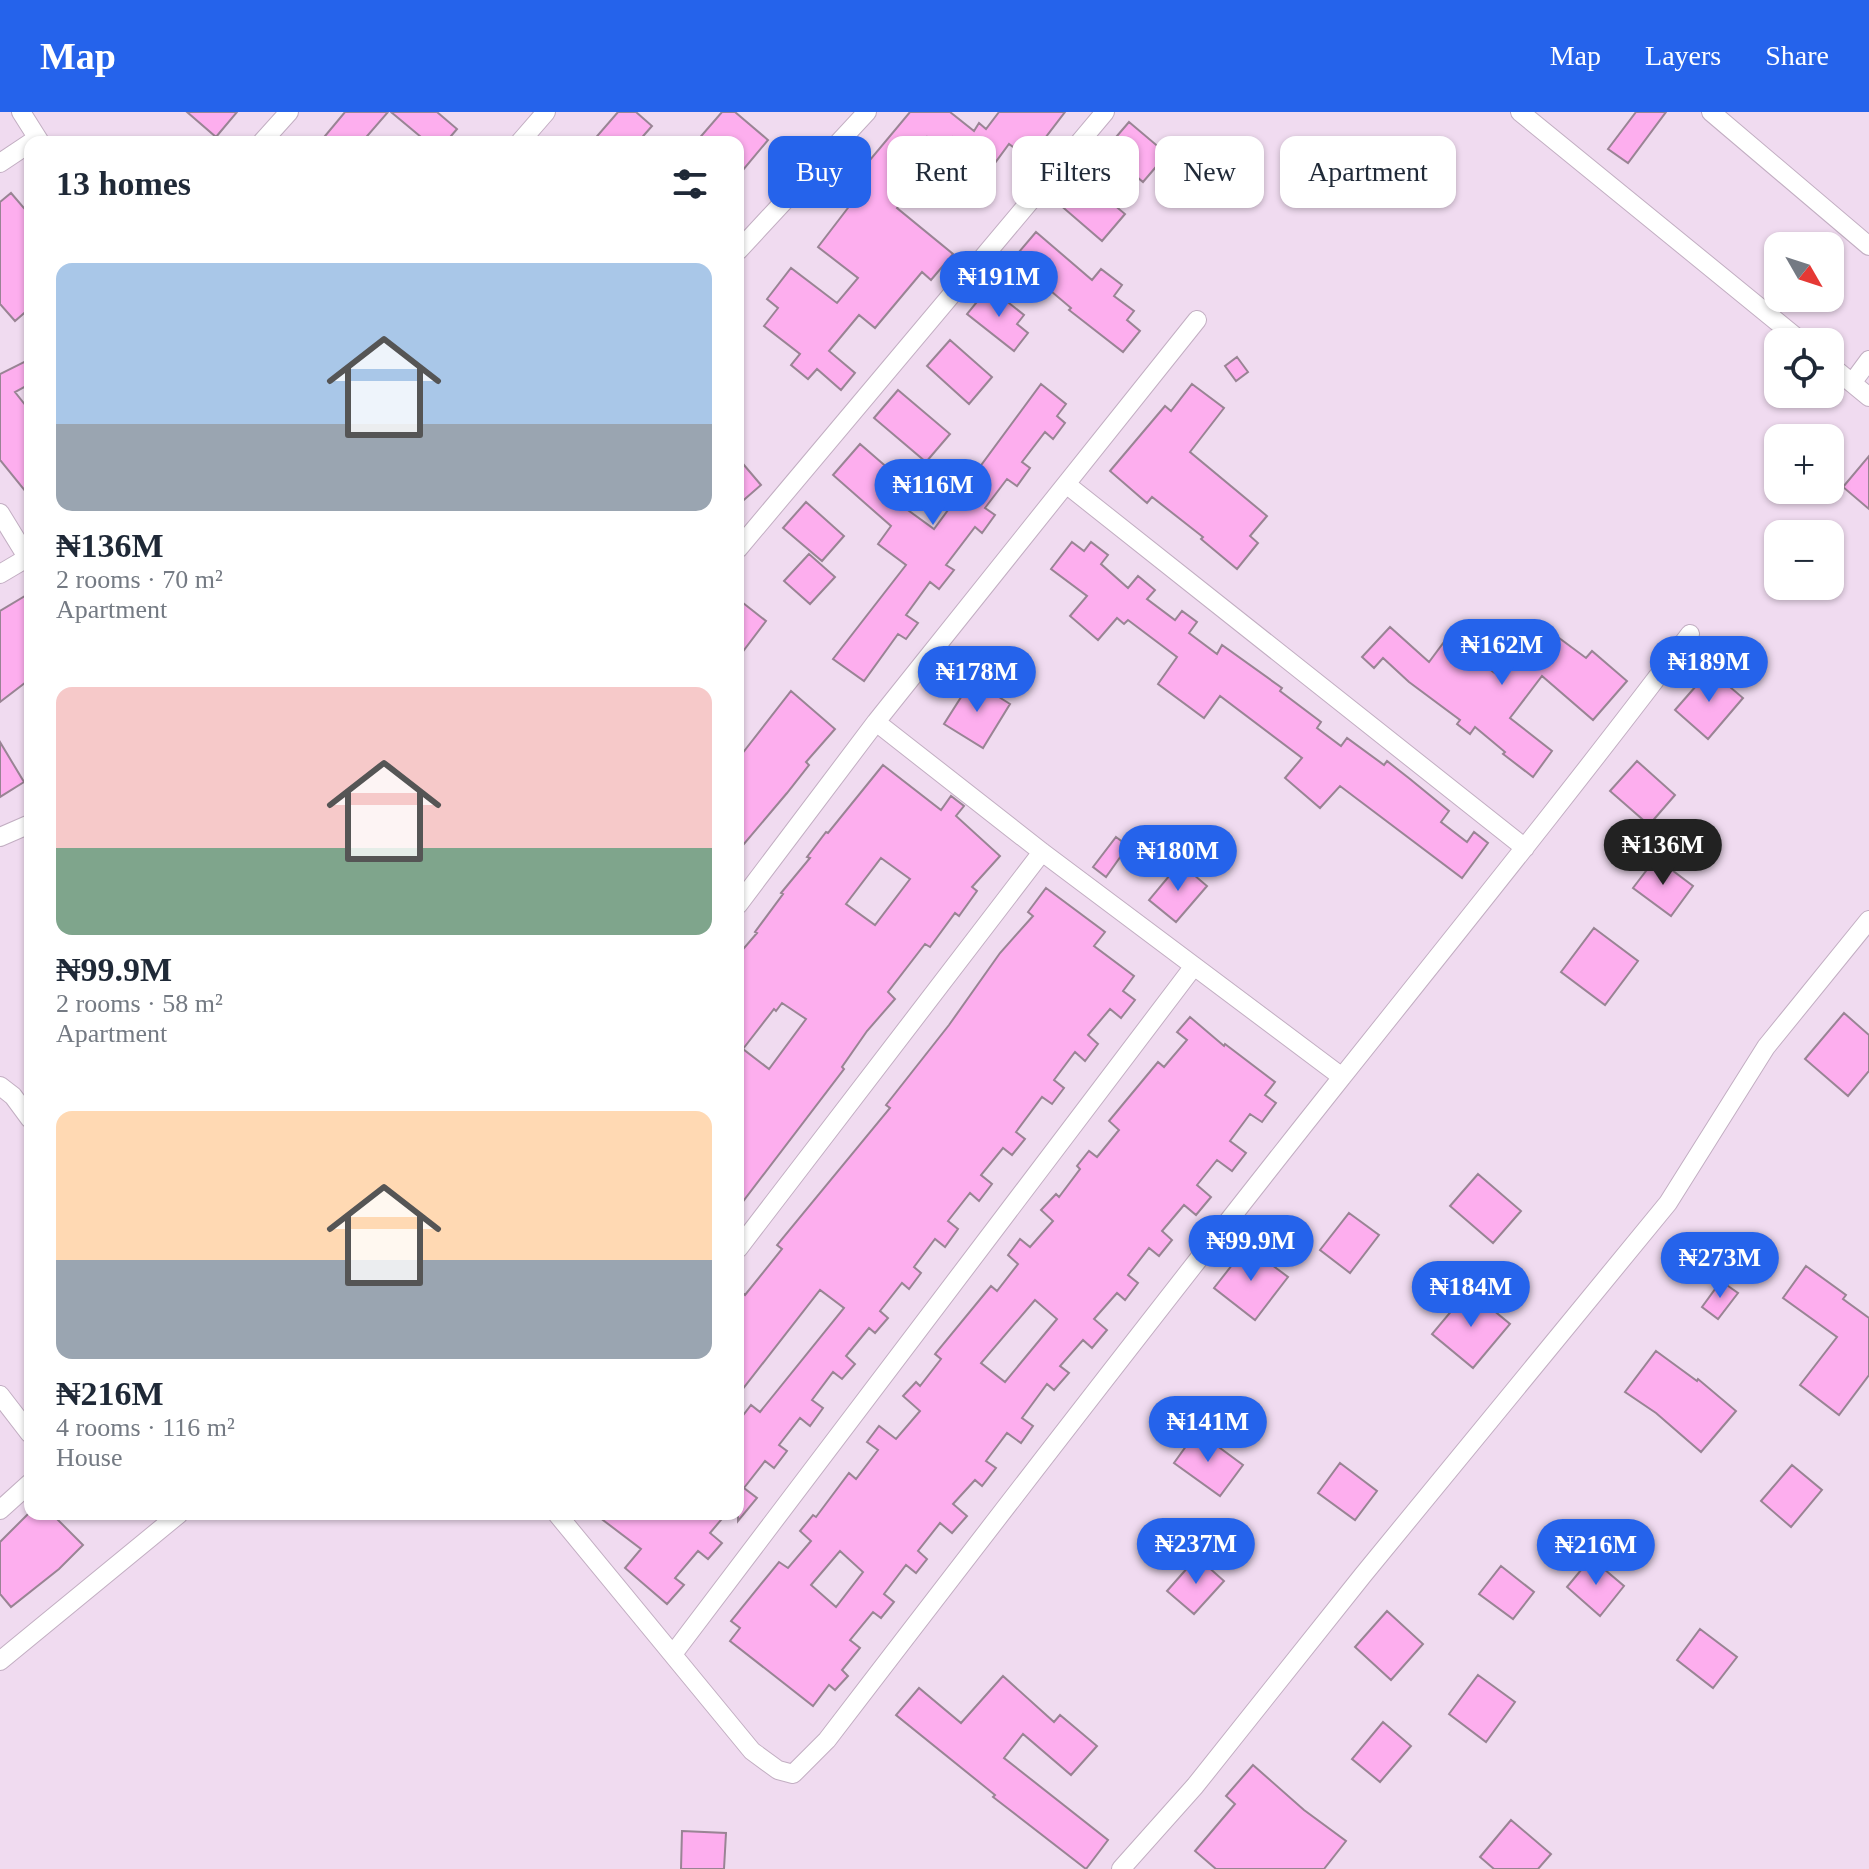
<!DOCTYPE html>
<meta charset="utf-8">
<style>
:root{--surface:#fff;--page:#f2f2f3;--text:#1f2937;--muted:#747a83;--accent:#2563eb}
body{margin:0;font-family:Georgia,serif;background:var(--page);color:var(--text);height:100vh;display:flex;flex-direction:column;font-size:30px;white-space:nowrap}
*{box-sizing:border-box;margin:0}
p{font-size:26px;color:var(--muted)}
.icon{flex:none;width:44px;height:44px;fill:none;stroke:currentColor;stroke-width:2;stroke-linecap:round;stroke-linejoin:round}
.map{position:relative;flex:1;overflow:hidden}
.sheet{position:absolute;left:24px;top:24px;width:720px;height:1384px;display:flex;flex-direction:column;background:var(--surface);border-radius:16px;box-shadow:0 2px 6px #0004}
.sheet>*{flex:none}
.guide{position:absolute;left:768px;top:24px;width:760px;height:72px;display:flex;gap:16px}
.needle{width:52px;rotate:129deg}
.controls{position:absolute;left:1764px;top:120px;display:grid;gap:16px}
.controls a{display:grid;place-items:center;width:80px;height:80px;border-radius:16px;background:var(--surface);box-shadow:0 2px 6px #0004;font-size:40px}
.price{position:absolute;translate:-50% -68px;padding:0 18px;border-radius:28px;background:var(--accent);color:#fff;font-size:26px;line-height:52px;filter:drop-shadow(0 2px 4px #0008)}
.price::after{content:'';position:absolute;left:50%;top:48px;width:24px;height:18px;margin-left:-12px;background:inherit;clip-path:polygon(0 0,100% 0,50% 100%)}
.price.active{background:#222;color:#fff}
ul{padding:0;list-style:none}
li{display:grid;align-content:center;gap:16px;height:424px;padding:0 32px}
li span{display:grid;place-items:center;height:248px;border-radius:16px;color:#555}
li>.icon{margin-inline-start:auto}
span .icon{width:144px;height:144px;fill:#fffc;stroke-width:1}
li b{font-size:34px}
h2{display:flex;justify-content:space-between;align-items:center;height:96px;padding:0 32px;font-size:34px}
.chip{padding:0 28px;border-radius:16px;background:var(--surface);box-shadow:0 2px 6px #0004;font-size:28px;line-height:72px}
.chip.active{background:var(--accent);color:#fff}
header{display:flex;align-items:center;gap:48px;box-sizing:border-box;height:112px;padding:0 40px;background:var(--accent);color:#fff}
header strong{font-size:38px}
nav{display:flex;gap:44px;margin-inline-start:auto;font-size:28px}
.map>svg:first-child{display:block}
.building{fill:#fdaeee;stroke:#998494;stroke-width:2;fill-rule:evenodd}
.lines{fill:none;stroke-linecap:round;stroke-linejoin:round}
.street-casing{stroke:#c2aec2;stroke-width:20}
.street{stroke:#fff;stroke-width:18}
</style>
<header>
<strong>Map</strong>
<nav><a>Map</a><a>Layers</a><a>Share</a></nav>
</header>
<div class="map">
<svg width="1869" height="1757" viewBox="0 0 1869 1757">
<rect width="100%" height="100%" fill="#f0dbf0"/>
<path class="building" d="M187 0H237L216 25Z
M345 0H388L362 30H320Z
M391 0H437L457 17 446 30H427Z
M618 0H636L652 14 638 30H592Z
M722 0H735L768 28 738 64V30H696Z
M910 0H950L974 19 979 11 986 17 999 0H1065L1029 47 1009 32 992 55 953 25 942 38 927 25 901 56 918 69 897 96 953 142 931 168 922 160 875 216 859 203 829 239 855 261 841 278 817 257 808 267 791 253 800 242 764 214 778 196 767 187 791 156 837 191 858 166 818 135 864 75 854 67Z
M1636 0H1666L1628 51 1608 37Z
M1129 10 1167 42 1143 70 1105 38Z
M1082 66 1125 102 1102 129 1059 92Z
M11 81 30 103V196L15 209 0 192V90Z
M1036 120 1092 168 1101 157 1122 173 1114 184 1134 199 1127 208 1140 219 1123 240 1069 198 1071 196 1013 147Z
M989 175 1024 203 1017 212 1028 221 1014 239 967 202Z
M950 228 992 265 969 292 927 254Z
M1237 245 1248 260 1236 269 1225 254Z
M30 247V272L15 280 30 299V385L0 348V262Z
M1041 272 1066 292 1057 304 1065 311 1053 327 1045 320 1022 350 1030 356 1017 374 1007 367 985 396 995 403 982 421 975 415 946 453 954 458 939 477 930 470 906 503 918 511 906 527 898 522 864 569 833 547 906 453 878 432 891 414 833 363 860 332 897 364 883 380 934 417Z
M1192 272 1224 296 1190 340 1267 404 1250 424 1258 431 1237 457 1201 427 1203 425 1152 385 1147 391 1110 359 1165 294 1171 299Z
M898 278 950 322 926 350 874 306Z
M1869 344V397L1843 375Z
M738 346 761 373 738 393Z
M806 390 844 424 822 449 783 416Z
M1072 430 1084 439 1091 430 1108 443 1101 452 1128 476 1138 464 1155 478 1147 487 1175 508 1182 499 1197 510 1189 521 1217 542 1222 533 1282 576 1280 579 1321 610 1317 616 1341 634 1347 626 1384 653 1387 649 1410 667 1449 699 1441 710 1467 730 1474 720 1488 731 1462 766 1340 674 1320 696 1285 666 1302 646 1220 584 1204 606 1158 572 1177 545 1128 508 1124 512 1117 506 1098 528 1070 504 1087 484 1051 457Z
M809 442 835 465 810 492 784 469Z
M30 481V567L0 590V499Z
M738 487 766 509 738 546Z
M1543 514 1586 546 1592 539 1627 569 1593 608 1542 564 1510 606 1552 639 1533 665 1503 642 1505 640 1475 615 1470 622 1457 612 1460 608 1409 570 1383 546 1374 556 1362 545 1390 515 1429 550 1447 526 1503 567Z
M1710 558 1743 586 1708 627 1675 598Z
M972 568 1010 592 983 636 944 612Z
M791 579 835 617 806 650 809 653 787 681 738 739V647Z
M0 630 24 670 0 685Z
M1637 649 1675 683 1649 713 1610 679Z
M883 653 941 698 951 684 964 694 956 704 1000 744 972 775 977 779 959 804 955 801 930 835 925 832 888 880 895 887 867 919 842 955 844 957 738 1096V843L757 821 755 820 783 782 781 781 810 746 807 745 826 720 828 721ZM881 746 910 767 875 813 846 792ZM782 891 806 907 769 957 743 937 774 897 776 899Z
M1116 725 1128 734 1106 765 1093 755Z
M1656 746 1693 774 1671 804 1633 776Z
M1180 751 1207 774 1176 810 1149 788Z
M1046 776 1105 820 1094 834 1134 864 1123 879 1135 888 1121 906 1110 897 1088 923 1098 932 1085 949 1075 940 1054 968 1064 976 1052 992 1042 985 1016 1020 1025 1027 1012 1043 1003 1036 981 1063 992 1072 979 1089 970 1081 948 1109 958 1117 945 1135 935 1127 914 1155 921 1161 909 1177 902 1171 880 1199 888 1206 875 1221 869 1216 846 1244 855 1252 842 1267 833 1260 812 1288 823 1296 810 1314 800 1306 779 1333 787 1339 774 1356 765 1349 744 1376 757 1386 738 1409V1310L751 1293 760 1300 844 1196 820 1178 738 1283V1177L745 1183 782 1137 777 1133 890 996 886 993 949 913 1000 841 1033 804 1028 800Z
M1594 816 1638 849 1605 893 1561 860Z
M1844 901 1869 923V959L1848 984 1805 947Z
M1190 905 1224 934 1225 932 1275 970 1265 983 1276 991 1262 1010 1250 1002 1230 1029 1246 1041 1232 1059 1217 1048 1197 1073 1211 1085 1196 1103 1184 1093 1162 1119 1172 1128 1159 1144 1149 1136 1128 1163 1138 1171 1125 1188 1117 1181 1094 1207 1107 1218 1092 1236 1083 1228 1060 1254 1069 1261 1054 1278 1047 1272 1022 1306 1033 1314 1021 1331 1007 1321 986 1349 996 1356 982 1374 975 1368 953 1392 967 1404 952 1421 940 1411 918 1439 927 1447 916 1461 906 1453 884 1482 894 1490 881 1506 873 1500 850 1528 860 1536 842 1558 848 1564 835 1578 829 1573 813 1594 730 1529 740 1516 731 1509 779 1450 788 1456 811 1429 800 1419 813 1403 816 1405 849 1361 856 1367 878 1338 867 1330 879 1314 896 1327 920 1299 903 1284 916 1270 920 1274 941 1247 935 1242 991 1174 997 1179 1018 1152 1008 1143 1020 1127 1030 1135 1053 1109 1041 1098 1056 1082 1059 1085 1080 1057 1077 1054 1089 1039 1097 1045 1119 1018 1109 1009 1158 950 1164 955 1187 928 1177 920ZM1035 1188 1057 1207 1005 1270 981 1251ZM840 1439 863 1460 836 1495 811 1473Z
M1478 1062 1521 1099 1493 1131 1450 1094Z
M1349 1101 1379 1123 1350 1161 1320 1138Z
M1247 1134 1288 1165 1255 1208 1214 1176Z
M1806 1154 1846 1183 1843 1187 1869 1206V1263L1839 1303 1800 1273 1837 1225 1783 1186Z
M1721 1169 1738 1181 1718 1207 1702 1195Z
M1469 1178 1510 1212 1473 1256 1432 1222Z
M1656 1239 1697 1269 1698 1267 1736 1299 1701 1340 1656 1301 1625 1280Z
M1197 1319 1243 1353 1220 1384 1174 1351Z
M1340 1351 1377 1379 1355 1408 1318 1381Z
M1792 1353 1822 1378 1791 1415 1761 1389Z
M28 1402H52L83 1433 59 1457 11 1495 0 1482V1430Z
M595 1402H726L710 1421 722 1431 708 1447 698 1439 675 1466 684 1473 667 1492 625 1456 641 1437Z
M1197 1445 1224 1469 1194 1502 1167 1479Z
M1591 1446 1624 1474 1600 1504 1567 1475Z
M1501 1454 1534 1480 1513 1507 1479 1482Z
M1387 1499 1423 1532 1391 1568 1355 1535Z
M1700 1517 1737 1545 1713 1576 1677 1548Z
M1478 1563 1515 1590 1486 1630 1449 1602Z
M1003 1564 1054 1610 1060 1603 1097 1634 1071 1663 1023 1622 1004 1646 1108 1728 1086 1757 993 1685 995 1683 896 1603 919 1576 961 1611Z
M1383 1610 1411 1634 1380 1670 1352 1647Z
M1253 1653 1304 1698 1346 1729 1324 1757H1216L1195 1739 1235 1692 1226 1684Z
M1511 1708 1551 1742 1538 1757H1494L1480 1745Z
M682 1719 726 1721 724 1757H681Z"/>
<g class="lines">
<g class="street-casing">
<path id="street" d="M21 0 40 30
M1520 0 1802 230
M1711 0 1869 134
M262 30 289 0
M520 30 546 0
M0 51 30 31
M738 139 867 0
M1830 253 1869 285
M1852 271 1869 248
M1066 372 1525 736
M0 401 30 450
M738 437 1105 0
M0 462 27 446
M876 610 1042 740 1342 965
M0 725 30 712
M738 793 876 610 1197 208
M0 974 13 984 30 1007
M738 1137 1042 740
M0 1283 30 1322
M0 1398 30 1371
M557 1402 752 1639 778 1658 793 1662 827 1628C997 1406 1168 1184 1342 965 1459 818 1577 672 1690 522
M673 1542 1194 854
M0 1549 179 1402
M1121 1757 1195 1674 1363 1463 1668 1091 1766 935 1869 808"/>
</g>
<use href="#street" class="street"/>
</g>
</svg>
<div class="controls">
<a><svg class="needle" viewBox="-14 -14 28 28"><path d="M0-13l5 13h-10z" fill="#e53935"/><path d="M0 13l5-13h-10z" fill="#747a83"/></svg></a>
<a><svg class="icon" aria-label="locate" viewBox="0 0 24 24"><circle cx="12" cy="12" r="6"/><path d="M12 2v4M12 18v4M2 12h4M18 12h4"/></svg></a>
<a>+</a>
<a>−</a>
</div>
<b class="price" style="left:999px;top:207px">₦191M</b>
<b class="price" style="left:933px;top:415px">₦116M</b>
<b class="price" style="left:1502px;top:575px">₦162M</b>
<b class="price" style="left:1709px;top:592px">₦189M</b>
<b class="price" style="left:977px;top:602px">₦178M</b>
<b class="price active" style="left:1663px;top:775px">₦136M</b>
<b class="price" style="left:1178px;top:781px">₦180M</b>
<b class="price" style="left:1251px;top:1171px">₦99.9M</b>
<b class="price" style="left:1720px;top:1188px">₦273M</b>
<b class="price" style="left:1471px;top:1217px">₦184M</b>
<b class="price" style="left:1208px;top:1352px">₦141M</b>
<b class="price" style="left:1196px;top:1474px">₦237M</b>
<b class="price" style="left:1596px;top:1475px">₦216M</b>
<div class="guide">
<a class="chip active">Buy</a>
<a class="chip">Rent</a>
<a class="chip">Filters</a>
<a class="chip">New</a>
<a class="chip">Apartment</a>
</div>
<section class="sheet">
<h2>13 homes<svg class="icon" aria-label="filters" viewBox="0 0 24 24"><path d="M4 7h16M4 17h16"/><circle cx="9" cy="7" r="2"/><circle cx="15" cy="17" r="2"/></svg></h2>
<ul>
<li><span style="background:linear-gradient(#a9c7e8 65%,#9aa5b1 0)"><svg class="icon" aria-label="home" viewBox="0 0 24 24"><path d="M3 11l9-7 9 7M6 9v11h12V9"/></svg></span><div><b>₦136M</b><p>2 rooms · 70 m²</p><p>Apartment</p></div></li>
<li><span style="background:linear-gradient(#f6c9c9 65%,#7fa58c 0)"><svg class="icon" aria-label="home" viewBox="0 0 24 24"><path d="M3 11l9-7 9 7M6 9v11h12V9"/></svg></span><div><b>₦99.9M</b><p>2 rooms · 58 m²</p><p>Apartment</p></div></li>
<li><span style="background:linear-gradient(#ffd9b3 60%,#9aa5b1 0)"><svg class="icon" aria-label="home" viewBox="0 0 24 24"><path d="M3 11l9-7 9 7M6 9v11h12V9"/></svg></span><div><b>₦216M</b><p>4 rooms · 116 m²</p><p>House</p></div></li>
</ul>
</section>
</div>
